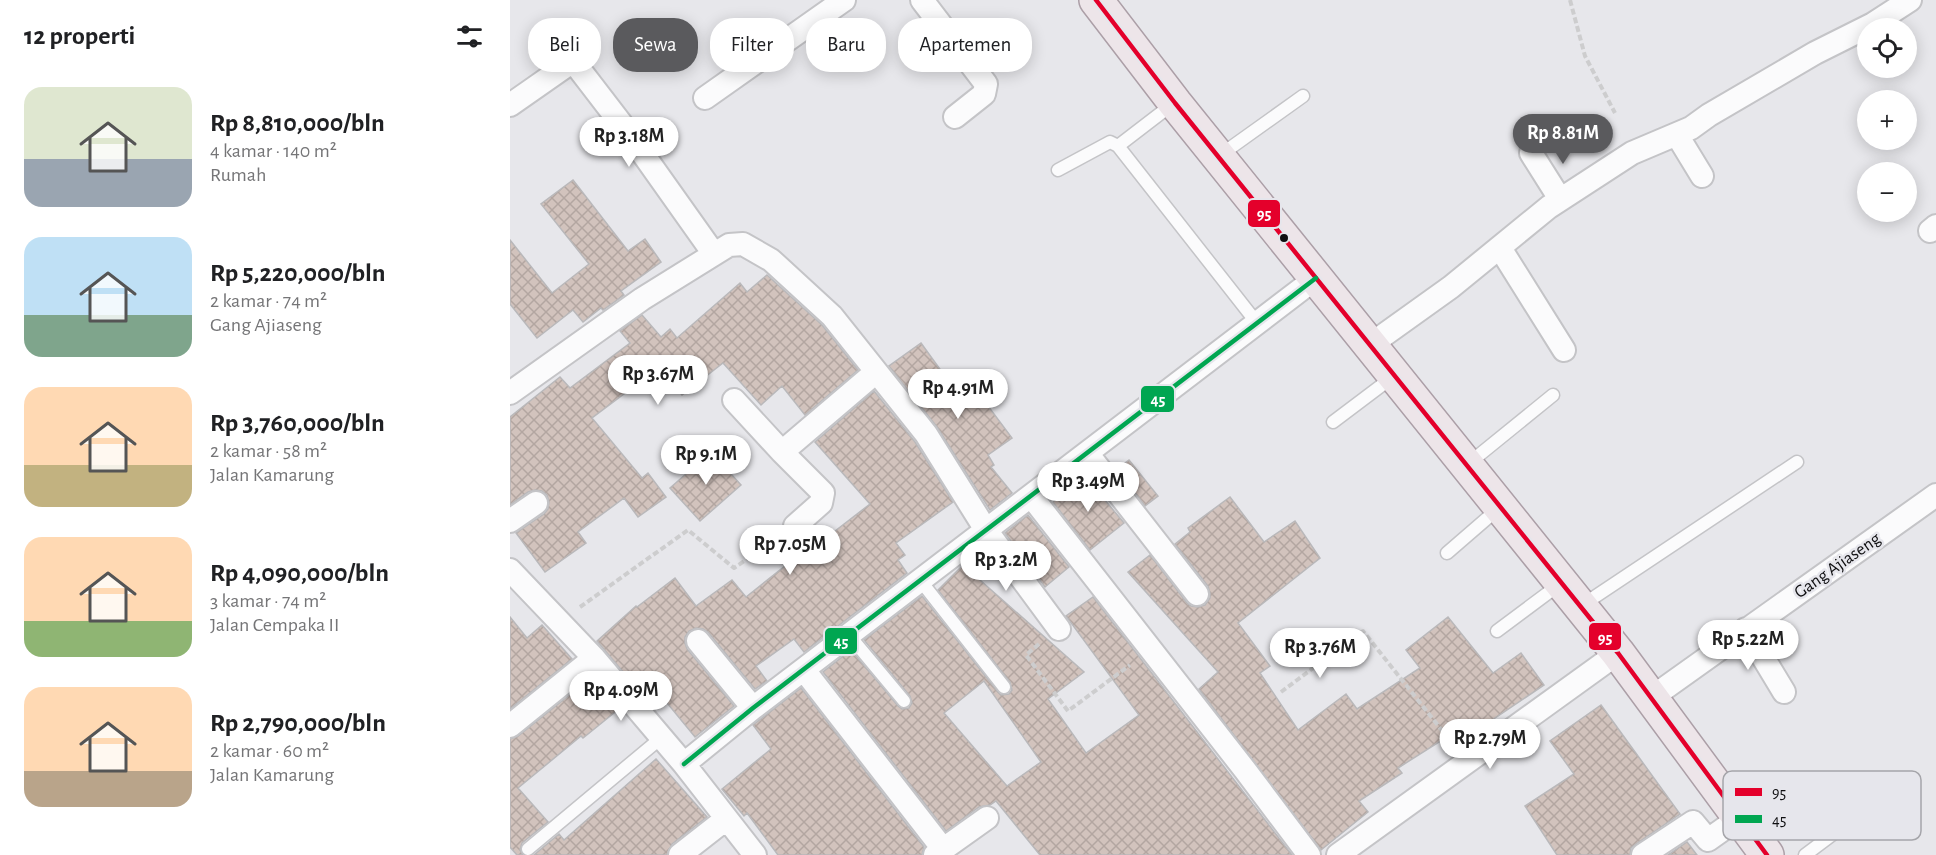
<!DOCTYPE html>
<html lang="id">
<meta charset="utf-8">
<style>
:root{--surface:#fff;--page:#f6f6f6;--text:#202124;--muted:#757577;--accent:#5a5a5d}
body{margin:0;font-family:"Alegreya Sans",sans-serif;background:var(--page);color:var(--text);height:100vh;display:flex;flex-direction:column;font-size:22px;white-space:nowrap}
*{box-sizing:border-box;margin:0}
p{font-size:20px;color:var(--muted)}
.icon{flex:none;width:33px;height:33px;fill:none;stroke:currentColor;stroke-width:2;stroke-linecap:round;stroke-linejoin:round}
.map{position:relative;flex:1;overflow:hidden}
.sheet{display:flex;flex-direction:column;background:var(--surface);width:510px}
.sheet>*{flex:none}
.top-card{position:absolute;left:18px;top:18px;width:570px;height:54px;display:flex;gap:12px}
.fabs{position:absolute;left:1347px;top:18px;display:grid;gap:12px}
.fabs a{display:grid;place-items:center;width:60px;height:60px;border-radius:50%;background:var(--surface);box-shadow:0 3px 15px #0003;font-size:30px}
.price{position:absolute;translate:-50% -51px;padding:0 14px;border-radius:21px;background:#fff;color:#222;font-size:20px;line-height:39px;filter:drop-shadow(0 2px 3px #0008)}
.price::after{content:'';position:absolute;left:50%;top:36px;width:18px;height:14px;margin-left:-9px;background:inherit;clip-path:polygon(0 0,100% 0,50% 100%)}
.price.active{background:var(--accent);color:#fff}
ul{padding:0;list-style:none}
li{display:flex;align-items:center;gap:18px;height:150px;padding:0 24px}
li span{display:grid;place-items:center;flex:none;width:168px;height:120px;border-radius:18px;color:#555}
li>.icon{margin-inline-start:auto}
span .icon{width:72px;height:72px;fill:#fffc;stroke-width:1}
li b{font-size:26px}
h2{display:flex;justify-content:space-between;align-items:center;height:72px;padding:0 24px;font-size:26px}
.pill{padding:0 21px;border-radius:24px;background:var(--surface);box-shadow:0 3px 15px #0003;font-size:21px;line-height:54px}
.pill.active{background:var(--accent);color:#fff}
main{display:flex;flex:1;min-height:0}
.map>svg:first-child{display:block}
.building{fill:url(#building-cross-hatch);stroke:#b9b8ba;stroke-width:1.5;fill-rule:evenodd}
.lines{fill:none;stroke-linecap:round;stroke-linejoin:round}
.lane-casing{stroke:#c4c4c7;stroke-width:15}
.street-casing{stroke:#c4c4c7;stroke-width:26}
.primary-casing{stroke:#ac9fa7;stroke-width:36}
.path{stroke:#cdcdce;stroke-width:4;stroke-dasharray:6 3;stroke-linecap:butt}
.lane{stroke:#fbfbfc;stroke-width:12}
.street{stroke:#fbfbfc;stroke-width:22}
.primary{stroke:#ede5e9;stroke-width:33}
.bus-1-casing{stroke:#e6e6ec;stroke-width:9}
.bus-2-casing{stroke:#e6e6ec;stroke-width:9}
.bus-1{stroke:#e4002b;stroke-width:4.5}
.bus-2{stroke:#00a651;stroke-width:4.5}
.bus-dot{fill:#0e0e10;stroke:#e6e6ec;stroke-width:2}
.labels{text-anchor:middle;stroke-width:5;stroke-linejoin:round;paint-order:stroke}
.street-label{font-size:18px;fill:#0e0e10;stroke:#e6e6ec}
.key{fill:#e6e6ec;stroke:#a5a5aa;stroke-width:1.5}
.key-label{font-size:16px;fill:#0e0e10}
.line-badge{stroke:#e6e6ec;stroke-width:2}
.badge-label{font-size:16px;text-anchor:middle;font-weight:bold;fill:#fff}
</style>
<main>
<section class="sheet">
<h2>12 properti<svg class="icon" aria-label="filters" viewBox="0 0 24 24"><path d="M4 7h16M4 17h16"/><circle cx="9" cy="7" r="2"/><circle cx="15" cy="17" r="2"/></svg></h2>
<ul>
<li><span style="background:linear-gradient(#dfe7d0 60%,#9aa5b1 0)"><svg class="icon" aria-label="home" viewBox="0 0 24 24"><path d="M3 11l9-7 9 7M6 9v11h12V9"/></svg></span><div><b>Rp 8,810,000/bln</b><p>4 kamar · 140 m²</p><p>Rumah</p></div></li>
<li><span style="background:linear-gradient(#bfe0f5 65%,#7fa58c 0)"><svg class="icon" aria-label="home" viewBox="0 0 24 24"><path d="M3 11l9-7 9 7M6 9v11h12V9"/></svg></span><div><b>Rp 5,220,000/bln</b><p>2 kamar · 74 m²</p><p>Gang Ajiaseng</p></div></li>
<li><span style="background:linear-gradient(#ffd9b3 65%,#c2b280 0)"><svg class="icon" aria-label="home" viewBox="0 0 24 24"><path d="M3 11l9-7 9 7M6 9v11h12V9"/></svg></span><div><b>Rp 3,760,000/bln</b><p>2 kamar · 58 m²</p><p>Jalan Kamarung</p></div></li>
<li><span style="background:linear-gradient(#ffd9b3 70%,#8fb573 0)"><svg class="icon" aria-label="home" viewBox="0 0 24 24"><path d="M3 11l9-7 9 7M6 9v11h12V9"/></svg></span><div><b>Rp 4,090,000/bln</b><p>3 kamar · 74 m²</p><p>Jalan Cempaka II</p></div></li>
<li><span style="background:linear-gradient(#ffd9b3 70%,#b9a48a 0)"><svg class="icon" aria-label="home" viewBox="0 0 24 24"><path d="M3 11l9-7 9 7M6 9v11h12V9"/></svg></span><div><b>Rp 2,790,000/bln</b><p>2 kamar · 60 m²</p><p>Jalan Kamarung</p></div></li>
</ul>
</section>
<div class="map">
<svg width="1426" height="855" viewBox="0 0 1426 855">
<defs>
<pattern id="building-cross-hatch" width="8" height="8" patternUnits="userSpaceOnUse" patternTransform="scale(1.5)"><rect width="8" height="8" fill="#d2c3bd"/><path d="M0 0l8 8M0 8l8-8" fill="none" stroke="#b3a6a1"/></pattern>
</defs>
<rect width="100%" height="100%" fill="#e7e7eb"/>
<path class="building" d="M63 180 118 251 135 239 151 262 111 291 114 295 93 310 91 308 73 322 63 310 27 338 0 304V240L42 293 79 264 31 204Z
M257 275 312 325 348 370 295 415 272 386 251 405 213 363 172 395 150 367 82 418 132 478 138 473 156 497 128 517 114 498 68 532 76 543 35 572 6 533 34 514 38 509 39 502 37 495 32 491 25 490 18 492 0 505V417L50 377 60 388 120 343 110 331 132 315 151 337 160 329 167 338 230 283 237 292Z
M411 343 445 390 464 377 483 403 478 406 502 438 478 455 484 465 481 467 502 493 480 510 427 427 379 366Z
M364 391 405 442 443 502 386 543 395 555 388 560 397 573 294 652 284 639 246 666 257 681 245 689 198 632 193 629 186 628 179 631 175 637V643L177 649 224 706 185 737 144 687 136 693 133 689 130 692 87 641 126 606 127 607 165 578 186 606 222 580 236 597 314 535 316 538 360 504 305 442Z
M201 452 231 485 190 521 160 488Z
M619 460 648 496 635 506 607 469Z
M574 475 614 523 580 550 543 502Z
M720 497 754 542 785 521 810 558 728 623 760 666 750 673 788 730 836 694 847 709 910 668 896 650 938 617 983 673 1011 653 1034 685 957 737 951 728 888 768 892 773 849 801 858 812 811 850 689 689 708 672 618 572 640 555 677 603 681 606 688 607 695 605 700 598V593L698 586 665 544 680 532 678 528Z
M518 515 559 567 535 587 495 533Z
M453 565 574 672 538 699 576 753 629 715 556 616 583 597 782 855H530L486 801 480 805 469 807 436 831 313 672 341 650 388 706 392 709 399 708 402 703 400 696 354 640 412 596 488 692 491 695 499 694 502 690 500 682 428 590ZM474 681 531 762 497 786 434 713Z
M0 617 17 638 32 625 62 659 0 709Z
M82 677 109 709 73 738 71 736 8 788 38 822 12 843 10 850 13 855H7L0 847V739L8 736Z
M291 688 414 847 412 855H268L237 813 234 816 212 789 261 749 243 725Z
M1091 705 1170 814 1126 844 1121 848 1120 855H1047L1015 806 1064 774 1040 741Z
M146 759 197 817 162 844 157 855H24L49 834 54 840Z
M1177 842 1187 855H1158Z"/>
<g class="lines">
<g class="lane-casing">
<path id="lane" d="M608 146 664 103
M709 156 793 96
M548 170 600 142 608 146 747 323
M823 422 884 376
M958 464 1043 395
M937 553 989 508
M410 580 494 687
M1071 606 1287 462
M987 631 1050 584
M339 635 394 701
M18 849 151 738
M1295 855 1391 783"/>
</g>
<g class="street-casing">
<path id="street" d="M412 0 476 84 474 94 445 117
M195 98 334 0
M0 105 63 61 116 130 204 254
M1167 135 1192 176
M1021 153 1050 199
M1420 231 1426 226
M990 248 1054 350
M860 345 941 287 1039 207 1122 153 1181 128 1199 115 1305 53 1363 24 1400 0
M0 393 132 299 219 245 233 244 261 260 322 316 416 434 476 530 549 629
M224 400 272 452
M577 453 687 594
M521 496 735 770 799 855
M0 521 26 503
M285 526 311 503 313 493 272 452 366 372
M0 570 84 658 174 764 245 855
M1236 629 1274 692
M188 641 243 708
M294 670 433 849
M1141 698 1426 495
M0 726 84 658
M174 764 243 708 806 278
M170 855 216 819
M425 855 477 818
M828 855 1108 653
M1133 855 1183 822 1198 840 1229 818"/>
</g>
<g class="primary-casing">
<path id="primary" d="M586 0 665 103 1108 653 1257 855"/>
</g>
<path class="path" d="M1060 0 1075 56 1105 113
M70 607 178 530 224 568 265 540
M529 644 516 655 558 711 620 665
M771 692 853 631 942 743"/>
<use href="#lane" class="lane"/>
<use href="#street" class="street"/>
<use href="#primary" class="primary"/>
<g class="bus-1-casing">
<path id="bus-1" d="M586 0 665 103 1108 653 1257 855"/>
</g>
<g class="bus-2-casing">
<path id="bus-2" d="M174 764 243 708 806 278"/>
</g>
<use href="#bus-1" class="bus-1"/>
<use href="#bus-2" class="bus-2"/>
</g>
<circle class="bus-dot" cx="774" cy="238" r="5"/>
<g class="labels">
<g class="street-label">
<text transform="translate(1327 565) rotate(-35)" y="6">Gang Ajiaseng</text>
</g>
</g>
<rect x="1213" y="771" width="198" height="69" rx="9" class="key"/>
<rect x="1225" y="788" width="27" height="8" fill="#e4002b"/>
<rect x="1225" y="815" width="27" height="8" fill="#00a651"/>
<g class="key-label">
<text x="1262" y="798">95</text>
<text x="1262" y="825">45</text>
</g>
<g class="line-badge">
<rect x="737" y="199" width="34" height="29" rx="6" fill="#e4002b"/>
<rect x="630" y="385" width="35" height="28" rx="6" fill="#00a651"/>
<rect x="1078" y="622" width="34" height="29" rx="6" fill="#e4002b"/>
<rect x="314" y="627" width="34" height="28" rx="6" fill="#00a651"/>
</g>
<g class="badge-label">
<text x="754" y="219">95</text>
<text x="648" y="405">45</text>
<text x="1095" y="643">95</text>
<text x="331" y="647">45</text>
</g>
</svg>
<div class="fabs">
<a><svg class="icon" aria-label="locate" viewBox="0 0 24 24"><circle cx="12" cy="12" r="6"/><path d="M12 2v4M12 18v4M2 12h4M18 12h4"/></svg></a>
<a>+</a>
<a>−</a>
</div>
<b class="price active" style="left:1053px;top:165px">Rp 8.81M</b>
<b class="price" style="left:119px;top:168px">Rp 3.18M</b>
<b class="price" style="left:148px;top:406px">Rp 3.67M</b>
<b class="price" style="left:448px;top:420px">Rp 4.91M</b>
<b class="price" style="left:196px;top:486px">Rp 9.1M</b>
<b class="price" style="left:578px;top:513px">Rp 3.49M</b>
<b class="price" style="left:280px;top:576px">Rp 7.05M</b>
<b class="price" style="left:496px;top:592px">Rp 3.2M</b>
<b class="price" style="left:1238px;top:671px">Rp 5.22M</b>
<b class="price" style="left:810px;top:679px">Rp 3.76M</b>
<b class="price" style="left:111px;top:722px">Rp 4.09M</b>
<b class="price" style="left:980px;top:770px">Rp 2.79M</b>
<div class="top-card">
<a class="pill">Beli</a>
<a class="pill active">Sewa</a>
<a class="pill">Filter</a>
<a class="pill">Baru</a>
<a class="pill">Apartemen</a>
</div>
</div>
</main>
